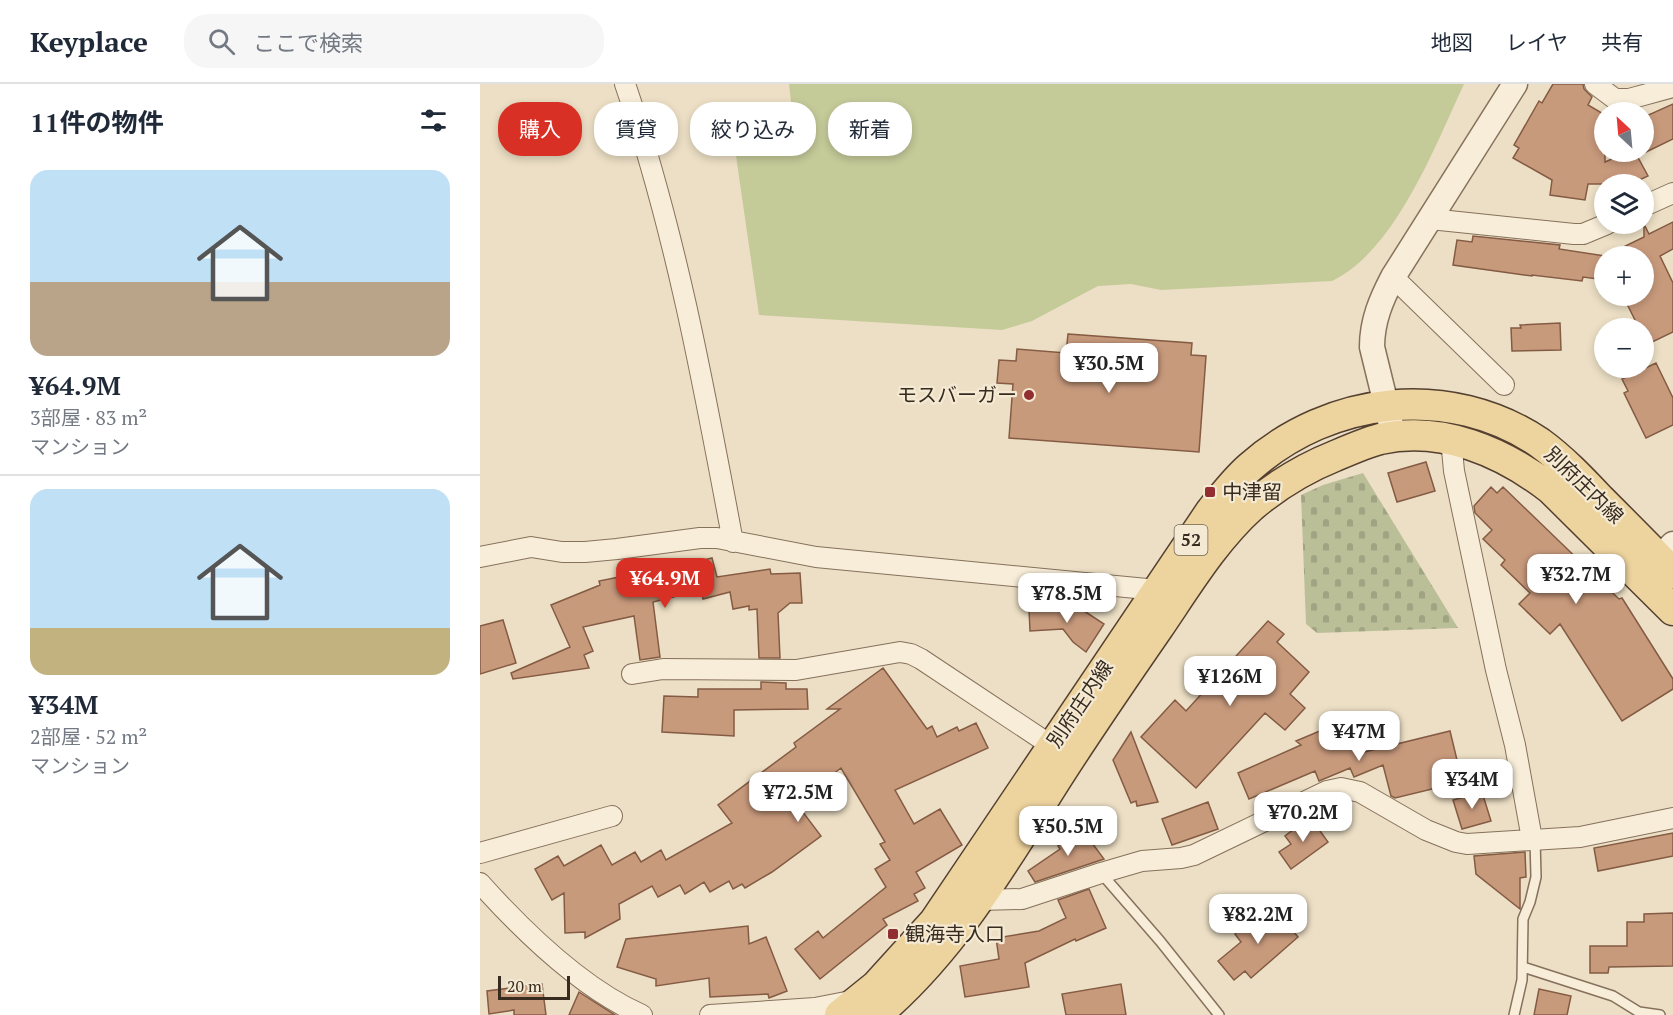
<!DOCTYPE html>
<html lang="ja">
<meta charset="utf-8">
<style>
:root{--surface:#fff;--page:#f6f6f7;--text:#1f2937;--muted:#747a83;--line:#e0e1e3;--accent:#d93025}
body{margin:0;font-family:"PT Serif","Noto Sans JP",serif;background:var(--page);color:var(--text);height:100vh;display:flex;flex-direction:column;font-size:22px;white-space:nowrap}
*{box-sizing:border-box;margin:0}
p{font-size:20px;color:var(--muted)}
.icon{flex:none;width:33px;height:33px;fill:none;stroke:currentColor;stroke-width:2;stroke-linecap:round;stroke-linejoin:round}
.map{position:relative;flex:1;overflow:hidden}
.panel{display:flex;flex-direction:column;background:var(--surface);width:480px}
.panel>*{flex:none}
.hud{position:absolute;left:18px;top:18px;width:570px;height:54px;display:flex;gap:12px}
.needle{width:39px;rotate:334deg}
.fabs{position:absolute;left:1114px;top:18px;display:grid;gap:12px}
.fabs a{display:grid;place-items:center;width:60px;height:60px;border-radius:50%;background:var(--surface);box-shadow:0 3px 9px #0003;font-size:30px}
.scale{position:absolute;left:18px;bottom:15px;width:72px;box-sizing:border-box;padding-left:6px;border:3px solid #372a1f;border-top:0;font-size:16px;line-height:21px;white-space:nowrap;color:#372a1f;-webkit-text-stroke:4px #f4ead4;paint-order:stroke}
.price{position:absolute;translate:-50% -51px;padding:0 14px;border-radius:12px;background:#fff;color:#222;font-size:20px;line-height:39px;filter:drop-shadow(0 2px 3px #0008)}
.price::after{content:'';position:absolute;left:50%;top:36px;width:18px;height:14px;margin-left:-9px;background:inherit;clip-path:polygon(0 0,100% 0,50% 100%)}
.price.on{background:var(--accent);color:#fff}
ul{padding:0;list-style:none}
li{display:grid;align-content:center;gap:12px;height:318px;padding:0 30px}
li+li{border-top:2px solid var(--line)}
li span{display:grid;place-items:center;height:186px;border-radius:18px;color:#555}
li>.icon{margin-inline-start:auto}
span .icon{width:108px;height:108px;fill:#fffc;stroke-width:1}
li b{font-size:26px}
h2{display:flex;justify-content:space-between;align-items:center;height:72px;padding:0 30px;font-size:26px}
.tag{padding:0 21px;border-radius:24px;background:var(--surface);box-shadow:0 3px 9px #0003;font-size:21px;line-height:54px}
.tag.on{background:var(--accent);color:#fff}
header{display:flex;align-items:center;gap:36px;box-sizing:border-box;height:84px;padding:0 30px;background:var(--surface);border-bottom:2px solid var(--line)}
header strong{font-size:28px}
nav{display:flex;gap:33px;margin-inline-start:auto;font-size:21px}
.search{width:420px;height:54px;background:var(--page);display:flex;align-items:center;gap:15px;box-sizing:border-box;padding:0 21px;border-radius:24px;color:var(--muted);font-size:22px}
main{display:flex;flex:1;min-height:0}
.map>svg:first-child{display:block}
.cemetery{fill:url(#cemetery-stones)}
.park{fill:#c5ca99}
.building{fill:#c89a7c;stroke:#845b43;stroke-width:1.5}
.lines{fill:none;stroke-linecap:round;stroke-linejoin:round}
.service-casing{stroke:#86715c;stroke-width:12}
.minor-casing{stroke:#86715c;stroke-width:22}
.tertiary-casing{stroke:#86715c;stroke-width:27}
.primary-casing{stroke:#544030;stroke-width:33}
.service{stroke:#f7edd8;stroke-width:9}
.minor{stroke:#f7edd8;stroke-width:20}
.tertiary{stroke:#f7edd8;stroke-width:24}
.primary{stroke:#edd39e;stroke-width:30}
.poi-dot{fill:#922e32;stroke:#f4ead4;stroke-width:2}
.labels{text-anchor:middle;stroke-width:4.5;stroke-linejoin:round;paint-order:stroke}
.shield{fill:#f4ead4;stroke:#706455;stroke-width:1.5}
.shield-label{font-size:18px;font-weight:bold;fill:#372a1f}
.poi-label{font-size:20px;fill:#372a1f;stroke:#f4ead4;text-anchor:start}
.street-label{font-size:20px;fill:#372a1f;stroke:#f4ead4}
</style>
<header>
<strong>Keyplace</strong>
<div class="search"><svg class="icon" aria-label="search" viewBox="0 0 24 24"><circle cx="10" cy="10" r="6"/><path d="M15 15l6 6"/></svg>ここで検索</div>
<nav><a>地図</a><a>レイヤ</a><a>共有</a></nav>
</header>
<main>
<section class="panel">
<h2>11件の物件<svg class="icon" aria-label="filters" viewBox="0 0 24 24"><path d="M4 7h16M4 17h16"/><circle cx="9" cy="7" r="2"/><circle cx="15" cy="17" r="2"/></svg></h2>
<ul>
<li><span style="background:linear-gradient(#bfe0f5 60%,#b9a48a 0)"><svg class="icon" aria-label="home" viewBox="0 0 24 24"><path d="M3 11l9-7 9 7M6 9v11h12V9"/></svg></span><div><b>¥64.9M</b><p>3部屋 · 83 m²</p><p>マンション</p></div></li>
<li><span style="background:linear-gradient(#bfe0f5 75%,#c2b280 0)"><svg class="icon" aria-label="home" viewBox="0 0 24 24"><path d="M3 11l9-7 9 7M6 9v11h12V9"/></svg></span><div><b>¥34M</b><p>2部屋 · 52 m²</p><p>マンション</p></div></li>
</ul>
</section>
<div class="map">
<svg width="1193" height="931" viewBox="0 0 1193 931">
<defs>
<pattern id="cemetery-stones" width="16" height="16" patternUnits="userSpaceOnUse" patternTransform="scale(1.5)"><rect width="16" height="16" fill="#bbbf98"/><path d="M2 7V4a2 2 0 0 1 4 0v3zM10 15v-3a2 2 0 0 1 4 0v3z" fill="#a1a483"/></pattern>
</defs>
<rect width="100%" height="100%" fill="#ecdfc5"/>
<path class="cemetery" d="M883 389 978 544 837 549 826 540 821 411 843 401Z"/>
<path class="park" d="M309 0H984C955 62 916 166 852 197L681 206 651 200 618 202 552 237 522 246 279 231 253 51 312 27Z"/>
<path class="building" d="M1073 0H1103L1104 5 1112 13 1108 21 1125 31V78L1148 68H1155L1168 92 1151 100H1108L1105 116 1070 111 1072 96 1033 74 1039 64 1034 61 1059 17 1062 19Z
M1193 20V55L1164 69V33Z
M1193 138V165L1180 172 1193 199V248L1166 261 1164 256V244H1159L1143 212H1164V172H1125V196L1103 193 1102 197 1052 191V192L973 181 977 156 992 158 993 152 1080 161 1079 165 1125 172 1164 153V140L1169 150Z
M1080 239 1081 266 1032 267 1031 244H1041L1040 241Z
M588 250 712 259 711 271 726 272 719 368 529 354 533 300 517 299 519 276 536 277 537 265 586 269Z
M1176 279 1193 314V341L1166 354 1144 309 1148 307 1142 295Z
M946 378 955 407 917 418 908 389Z
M1011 403 1017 409 1023 403 1139 515 1142 514 1193 595V605L1142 637 1080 540 1070 550 1039 520 1050 509 1021 481 1025 476 1003 455 1012 446 995 429 994 422Z
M232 474 237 493 290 485 291 490 320 489 322 519H310L298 529 300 574H279L277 525 269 526V522L253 525 250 508 223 515 221 506 173 518 180 573 160 576 154 532 103 543 113 567 104 571 109 584 33 595 31 589 90 563 71 521 120 501 119 497 174 486V488Z
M592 519 624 540 606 568 593 558 583 545 550 547 549 525 589 523Z
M23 536 36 579 0 590V542Z
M788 537 804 550 797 558 829 588 810 610 825 624 805 646 785 629 716 704 661 653 695 616 706 627Z
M403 584 447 645 452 642 457 653 477 643 479 647 496 639 508 664 415 706 434 740 460 725 482 761 436 788 445 804 434 810 438 817 403 835 407 841 340 895 315 865 338 847 343 854 406 803 395 785 410 776 400 760 405 758 361 684 327 710 331 715 319 723 341 752 292 788 265 804 262 800 253 805 249 797 230 808 224 798 205 810 200 801 178 813 172 802 139 820 140 835 105 854V848L85 849 84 809 72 816 55 785 78 772 84 782 121 761 132 781 155 768 161 778 181 766 186 776 252 739 238 721 316 663 314 659 360 625H347Z
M281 598 306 599V605H327L328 625 254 626V652L182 648 184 612 218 613V605H281Z
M866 636 880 669 970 647 977 676 972 677 977 699 915 714 911 712 903 681 874 693 870 684 839 697 835 687 769 715 758 689 821 661 816 657Z
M651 648 678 718 657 722 656 717 651 719 633 676Z
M1002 708 1011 737 982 745 973 716Z
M728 718 738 745 692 761 682 735Z
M830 733 848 758 811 785 799 768 811 760 805 752Z
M601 744 624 775 555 798 548 787 580 765 578 762Z
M1193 749V772L1118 787 1114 764Z
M1045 768 1046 793 1040 794V825L996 790 994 772Z
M609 805 626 844 596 857 595 855 545 879 549 903 485 913 480 882 519 875 516 854 559 847 586 834 578 816Z
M795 826 818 853 771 894 765 887 754 896 738 877 761 858 755 850 776 832 781 838Z
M1193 829V882L1129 883 1128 889H1110V862H1147V838H1164V830Z
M268 842 269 860 286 853 307 907 289 914 288 910 230 913 229 894 176 902V895L137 883 146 855Z
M62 900 66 931H34V926L9 930 7 907Z
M641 900 646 931H586L582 910Z
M1059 905 1091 912 1087 931H1054Z
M99 908 102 910 135 931H89Z"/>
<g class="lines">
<g class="service-casing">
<path id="service" d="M621 789 680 857 739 931
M1043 883 1133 912 1159 928 1180 931
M1034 931 1042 896 1043 835 1050 818 1056 793 1055 755"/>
</g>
<g class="minor-casing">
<path id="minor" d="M145 0C196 149 224 303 253 458
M1115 0 1135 15H1149L1193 3
M1164 122 1193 109
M950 135 1094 150H1103L1127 140
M913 193 1024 301
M971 355 974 387 1016 586 1035 661 1052 755
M0 473 51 463 82 468H105L137 465 220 454H237L336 473 677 506
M152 590 183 585 316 586 420 568 431 570 441 575 572 662
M0 769 132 732
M0 799C43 847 103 905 162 931
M499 816 542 815 621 789 662 777 701 774 714 771 847 707 861 704 880 708 946 746 976 758 987 760 1100 753 1193 734
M230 931 335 924 376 916"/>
</g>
<g class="tertiary-casing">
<path id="tertiary" d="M914 353 892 263C892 237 901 216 913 193L1035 0
M1179 474 1193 460"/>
</g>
<g class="primary-casing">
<path id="primary" d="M360 931 396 902 455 837 731 427C743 412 755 396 770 383 850 312 970 298 1060 359 1082 375 1101 395 1120 415 1144 439 1169 464 1193 489
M396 931C471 868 521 783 572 702 606 648 642 596 678 544 706 503 734 456 772 422 797 401 825 384 855 372 869 366 885 359 900 355 962 341 1023 368 1071 405L1193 526"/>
</g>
<use href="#service" class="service"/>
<use href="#minor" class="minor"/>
<use href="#tertiary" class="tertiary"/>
<use href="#primary" class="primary"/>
</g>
<g class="poi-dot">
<circle cx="549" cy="311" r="6"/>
<rect x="724" y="402" width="12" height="12" rx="3"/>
<rect x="407" y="844" width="12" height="12" rx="3"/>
</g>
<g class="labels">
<rect class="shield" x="694.5" y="441" width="33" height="30" rx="4.5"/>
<g class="shield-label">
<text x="711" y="462">52</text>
</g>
<g class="poi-label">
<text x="537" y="318" text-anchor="end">モスバーガー</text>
<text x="742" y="415">中津留</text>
<text x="425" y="857">観海寺入口</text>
</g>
<g class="street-label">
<text transform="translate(1104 401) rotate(44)" y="7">別府庄内線</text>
<text transform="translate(600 620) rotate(-56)" y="7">別府庄内線</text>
</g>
</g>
</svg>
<div class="fabs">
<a><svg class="needle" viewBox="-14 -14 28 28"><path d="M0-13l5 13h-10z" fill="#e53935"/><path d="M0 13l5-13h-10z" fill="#747a83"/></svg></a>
<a><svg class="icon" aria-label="layers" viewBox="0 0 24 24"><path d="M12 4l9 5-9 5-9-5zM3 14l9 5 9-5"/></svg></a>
<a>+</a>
<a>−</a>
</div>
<div class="scale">20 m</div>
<b class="price" style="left:629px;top:310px">¥30.5M</b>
<b class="price" style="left:1096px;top:521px">¥32.7M</b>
<b class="price on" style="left:185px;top:525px">¥64.9M</b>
<b class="price" style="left:587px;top:540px">¥78.5M</b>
<b class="price" style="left:750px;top:623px">¥126M</b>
<b class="price" style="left:879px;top:678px">¥47M</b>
<b class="price" style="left:992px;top:726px">¥34M</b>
<b class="price" style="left:318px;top:739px">¥72.5M</b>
<b class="price" style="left:823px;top:759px">¥70.2M</b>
<b class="price" style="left:588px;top:773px">¥50.5M</b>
<b class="price" style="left:778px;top:861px">¥82.2M</b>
<div class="hud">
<a class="tag on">購入</a>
<a class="tag">賃貸</a>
<a class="tag">絞り込み</a>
<a class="tag">新着</a>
</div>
</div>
</main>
